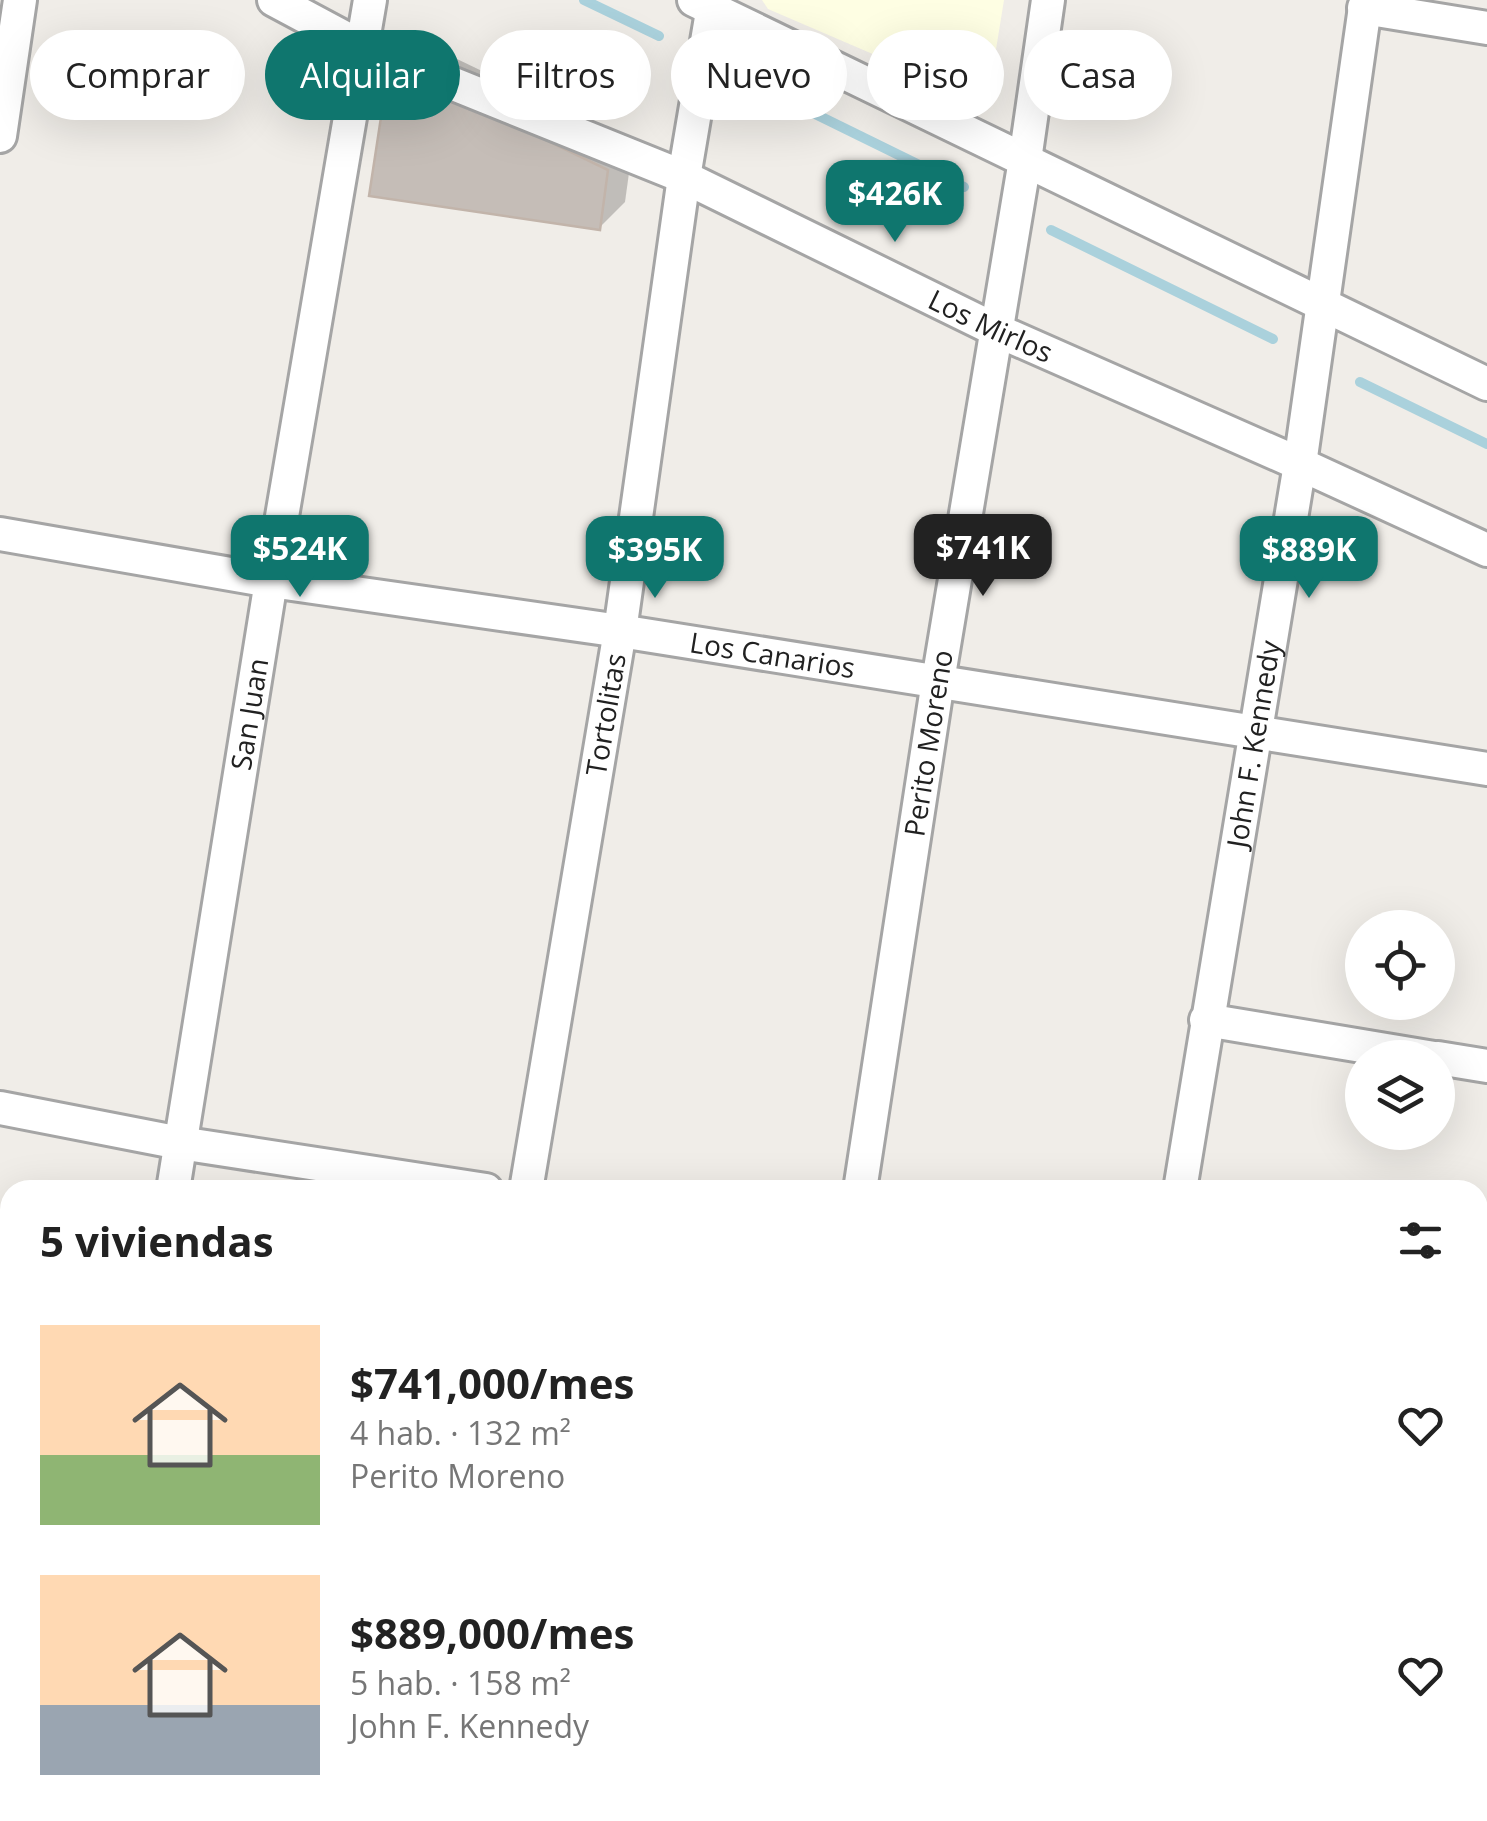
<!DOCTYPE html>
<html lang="es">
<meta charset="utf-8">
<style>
:root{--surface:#fff;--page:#f2f2f2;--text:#222;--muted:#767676;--accent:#0f766e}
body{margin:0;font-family:"Open Sans",sans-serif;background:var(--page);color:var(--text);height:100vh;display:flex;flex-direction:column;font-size:38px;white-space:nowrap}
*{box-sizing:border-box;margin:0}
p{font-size:32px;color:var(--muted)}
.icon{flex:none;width:55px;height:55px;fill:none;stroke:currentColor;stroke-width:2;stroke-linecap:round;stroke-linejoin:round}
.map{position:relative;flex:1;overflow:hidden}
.panel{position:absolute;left:0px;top:1180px;width:1488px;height:642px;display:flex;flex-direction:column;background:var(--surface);border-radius:30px 30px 0 0;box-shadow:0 10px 40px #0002}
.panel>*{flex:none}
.banner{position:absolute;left:30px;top:30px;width:1428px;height:90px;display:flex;gap:20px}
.buttons{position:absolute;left:1345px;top:910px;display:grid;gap:20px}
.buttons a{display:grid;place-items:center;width:110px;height:110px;border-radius:50%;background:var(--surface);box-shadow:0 10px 40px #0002;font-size:50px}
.price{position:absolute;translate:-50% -85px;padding:0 22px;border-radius:20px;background:var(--accent);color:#fff;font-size:32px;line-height:65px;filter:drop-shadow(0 2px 5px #0008)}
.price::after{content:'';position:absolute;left:50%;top:60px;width:30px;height:22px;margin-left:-15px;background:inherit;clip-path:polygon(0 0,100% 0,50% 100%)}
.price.on{background:#222;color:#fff}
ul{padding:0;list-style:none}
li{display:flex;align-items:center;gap:30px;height:250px;padding:0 40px}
li span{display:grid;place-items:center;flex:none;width:280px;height:200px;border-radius:0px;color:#555}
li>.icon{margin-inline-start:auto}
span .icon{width:120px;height:120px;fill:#fffc;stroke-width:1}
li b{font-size:42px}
h2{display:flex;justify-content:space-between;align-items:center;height:120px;padding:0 40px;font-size:42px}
.tag{padding:0 35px;border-radius:45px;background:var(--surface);box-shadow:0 10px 40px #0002;font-size:35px;line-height:90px}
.tag.on{background:var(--accent);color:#fff}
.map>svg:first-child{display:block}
.education{fill:#fefee3}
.shadow{fill:#0003}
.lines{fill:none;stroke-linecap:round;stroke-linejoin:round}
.stream{stroke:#aad1dc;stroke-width:10}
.building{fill:#c5bdb7;stroke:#c2b4aa;stroke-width:2.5}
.street-casing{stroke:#a5a5a5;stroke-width:38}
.street{stroke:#fff;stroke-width:32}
.labels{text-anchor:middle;stroke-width:8;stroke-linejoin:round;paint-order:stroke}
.street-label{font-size:28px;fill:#212121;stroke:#fff}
</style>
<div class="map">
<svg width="1487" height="1821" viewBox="0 0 1487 1821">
<rect width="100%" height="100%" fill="#f0ede8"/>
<path class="education" d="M762 0H1004L992 74 954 89 768 9Z"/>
<path class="shadow" d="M428 45 633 144 625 202 599 228 415 53Z"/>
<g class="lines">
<path class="stream" d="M584 0 659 36
M748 81 964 187
M1051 230 1273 339
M1360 382 1487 444"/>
</g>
<path class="building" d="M401 70 608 170 600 230 369 196 387 78Z"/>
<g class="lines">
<g class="street-casing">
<g id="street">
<path id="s1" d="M274 0 362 47 684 177 996 330 1300 464 1487 550"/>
<path d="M694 0 1487 384"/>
<path d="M1364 8 1487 28"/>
<path d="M0 136 20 0"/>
<path id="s2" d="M0 534 271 581 620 631 1487 769"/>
<path d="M1206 1020 1434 1058"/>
<path d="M1438 1058 1487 1066"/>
<path d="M0 1108 180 1143 486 1190"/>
<path id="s3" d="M173 1190 271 581 370 0"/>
<path id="s4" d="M526 1190 620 631 684 177 714 0"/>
<path id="s5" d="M860 1190 938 681 1025 160 1048 0"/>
<path id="s6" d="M1180 1190 1300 464 1366 0"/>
<path d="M1478 1355 1487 1357"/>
<path d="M1478 1676 1487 1677"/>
<path d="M68 1821 69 1812"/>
<path d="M418 1821 419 1812"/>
<path d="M749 1821 751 1812"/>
<path d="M1050 1821 1051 1812"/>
</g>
</g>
<use href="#street" class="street"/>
</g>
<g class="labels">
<g class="street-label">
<text dy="10" stroke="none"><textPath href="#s1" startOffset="788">Los Mirlos</textPath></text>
<text dy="10" stroke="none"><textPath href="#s2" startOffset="782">Los Canarios</textPath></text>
<text dy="10" stroke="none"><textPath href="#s3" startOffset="482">San Juan</textPath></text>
<text dy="10" stroke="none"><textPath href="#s4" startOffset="482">Tortolitas</textPath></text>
<text dy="10" stroke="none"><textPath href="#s5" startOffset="452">Perito Moreno</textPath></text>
<text dy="10" stroke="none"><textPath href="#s6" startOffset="452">John F. Kennedy</textPath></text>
</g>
</g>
</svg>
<div class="buttons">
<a><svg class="icon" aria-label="locate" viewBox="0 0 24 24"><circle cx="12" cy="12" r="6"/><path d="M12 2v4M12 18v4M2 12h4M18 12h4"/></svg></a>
<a><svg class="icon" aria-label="layers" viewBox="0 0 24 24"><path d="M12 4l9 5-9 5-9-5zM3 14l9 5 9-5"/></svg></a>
</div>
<b class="price" style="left:895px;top:245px">$426K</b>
<b class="price on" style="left:983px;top:599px">$741K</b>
<b class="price" style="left:300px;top:600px">$524K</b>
<b class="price" style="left:655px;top:601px">$395K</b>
<b class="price" style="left:1309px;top:601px">$889K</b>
<div class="banner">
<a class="tag">Comprar</a>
<a class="tag on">Alquilar</a>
<a class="tag">Filtros</a>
<a class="tag">Nuevo</a>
<a class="tag">Piso</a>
<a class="tag">Casa</a>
</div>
<section class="panel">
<h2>5 viviendas<svg class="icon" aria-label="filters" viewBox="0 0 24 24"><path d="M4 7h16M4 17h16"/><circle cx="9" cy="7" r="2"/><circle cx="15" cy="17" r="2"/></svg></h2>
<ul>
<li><span style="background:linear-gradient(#ffd9b3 65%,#8fb573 0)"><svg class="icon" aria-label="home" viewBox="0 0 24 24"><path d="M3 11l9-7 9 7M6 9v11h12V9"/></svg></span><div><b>$741,000/mes</b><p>4 hab. · 132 m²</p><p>Perito Moreno</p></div><svg class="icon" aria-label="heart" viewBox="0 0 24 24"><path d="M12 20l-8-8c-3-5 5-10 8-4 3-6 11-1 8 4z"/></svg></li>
<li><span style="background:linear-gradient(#ffd9b3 65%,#9aa5b1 0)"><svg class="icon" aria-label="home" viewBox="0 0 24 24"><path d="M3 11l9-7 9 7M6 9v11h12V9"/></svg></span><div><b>$889,000/mes</b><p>5 hab. · 158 m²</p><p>John F. Kennedy</p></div><svg class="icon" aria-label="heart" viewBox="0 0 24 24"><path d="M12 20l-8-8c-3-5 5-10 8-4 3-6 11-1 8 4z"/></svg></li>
</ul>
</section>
</div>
